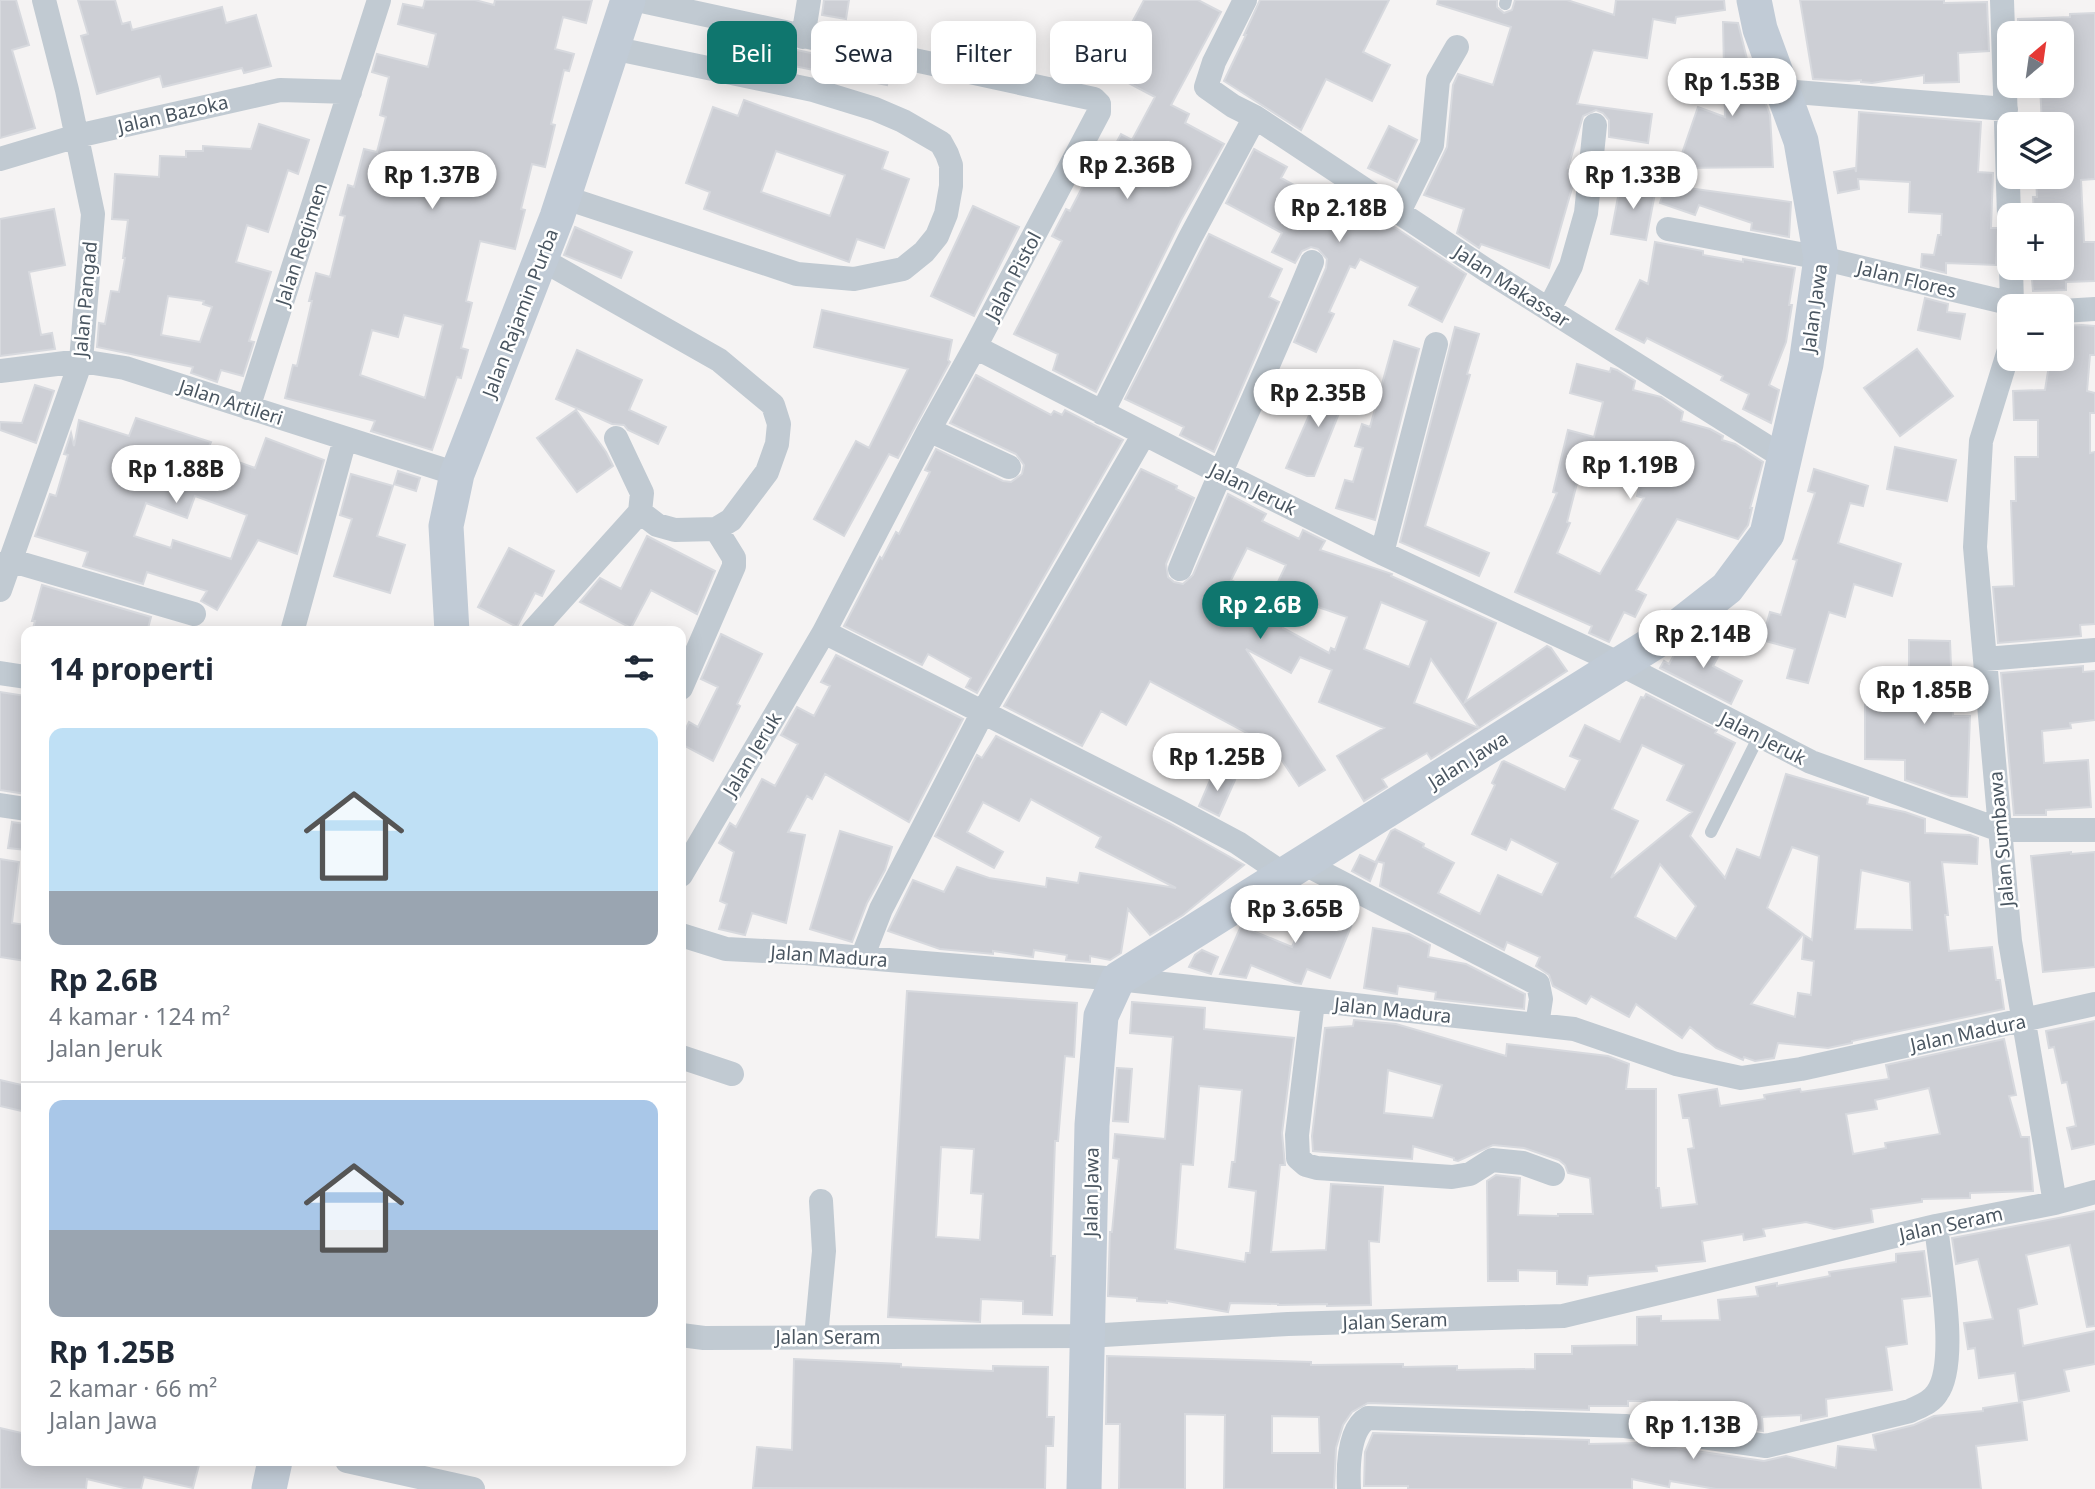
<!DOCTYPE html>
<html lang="id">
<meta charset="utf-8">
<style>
:root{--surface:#fff;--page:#f2f2f3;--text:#1f2937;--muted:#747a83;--line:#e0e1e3;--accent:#0f766e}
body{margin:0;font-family:"Noto Sans",sans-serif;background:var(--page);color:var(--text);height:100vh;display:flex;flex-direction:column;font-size:26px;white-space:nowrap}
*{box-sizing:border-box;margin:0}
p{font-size:23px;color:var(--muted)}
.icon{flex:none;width:38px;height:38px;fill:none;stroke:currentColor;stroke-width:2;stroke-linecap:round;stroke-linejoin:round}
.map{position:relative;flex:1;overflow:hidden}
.panel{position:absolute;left:21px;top:626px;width:665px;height:840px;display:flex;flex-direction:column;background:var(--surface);border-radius:14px;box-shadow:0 4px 18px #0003}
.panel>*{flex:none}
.guide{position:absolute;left:707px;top:21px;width:665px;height:63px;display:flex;gap:14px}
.needle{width:46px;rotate:29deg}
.buttons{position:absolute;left:1997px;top:21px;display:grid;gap:14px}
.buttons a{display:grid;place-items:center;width:77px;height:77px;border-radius:14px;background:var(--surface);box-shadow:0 4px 18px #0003;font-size:35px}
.price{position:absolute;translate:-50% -60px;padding:0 16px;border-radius:24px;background:#fff;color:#222;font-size:23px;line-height:46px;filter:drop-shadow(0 2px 4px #0008)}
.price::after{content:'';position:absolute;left:50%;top:42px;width:21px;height:16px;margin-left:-10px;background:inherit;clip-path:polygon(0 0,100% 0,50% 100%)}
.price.selected{background:var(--accent);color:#fff}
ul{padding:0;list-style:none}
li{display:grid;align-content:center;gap:14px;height:371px;padding:0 28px}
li+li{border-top:2px solid var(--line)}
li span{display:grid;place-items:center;height:217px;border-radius:14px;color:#555}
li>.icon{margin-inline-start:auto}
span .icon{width:126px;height:126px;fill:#fffc;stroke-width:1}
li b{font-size:30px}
h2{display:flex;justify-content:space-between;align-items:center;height:84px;padding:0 28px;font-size:30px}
.chip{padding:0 24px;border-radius:14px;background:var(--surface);box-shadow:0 4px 18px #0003;font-size:24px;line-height:63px}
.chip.selected{background:var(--accent);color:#fff}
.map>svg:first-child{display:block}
.building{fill:#cdcfd5;stroke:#d7d9de;stroke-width:2;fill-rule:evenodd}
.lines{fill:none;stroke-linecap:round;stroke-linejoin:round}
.lane{stroke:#c1cad2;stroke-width:12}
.street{stroke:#c1cad2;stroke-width:24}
.secondary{stroke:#c1cbd6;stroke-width:35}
.labels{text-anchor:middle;stroke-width:5;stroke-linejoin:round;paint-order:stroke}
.street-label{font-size:19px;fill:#4a5661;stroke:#fff}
</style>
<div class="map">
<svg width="2095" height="1489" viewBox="0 0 2095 1489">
<rect width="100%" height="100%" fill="#f5f3f3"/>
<path class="building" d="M0 0H16L29 45 12 50 35 128 0 138Z
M78 0H115L122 24 130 22 132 30 222 7 226 23 256 15 271 66 244 73 242 68 163 87 160 76 97 94 81 36 88 34Z
M425 0H475L494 5 495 0H592L586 23 563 17 555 49 574 54 569 71 564 70 551 124 555 125 545 167 532 164 521 209 525 210 515 249 480 241 466 301 472 303 461 348 468 350 461 378 457 377 432 450 371 431 375 421 285 398 293 365 297 366 312 301H309L316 273 330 277 345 216 340 215 348 185 354 187 364 149 377 152 386 117 380 115 389 77 372 72 377 54 428 67 436 34 398 24 403 4 423 8ZM404 315 443 325 425 398 360 375 372 330 398 337Z
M824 0H849L846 19 822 15Z
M1144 0H1198L1221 12 1171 105 1189 114 1185 123 1224 144 1181 220 1096 392 1053 370 1058 354 1014 334 1062 241 1052 236 1066 209 1070 211 1086 180 1094 184 1121 134 1132 140 1155 97 1106 71Z
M1260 0H1389L1363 52 1390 65 1372 101 1326 79 1301 130 1224 81 1246 35H1244Z
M1438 0H1497V7L1504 13 1512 10 1515 0H1567L1614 15 1616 0H1724L1725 10 1676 17 1675 23 1653 19 1647 58 1593 50 1577 104 1652 114 1648 143 1609 137V120L1603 113 1596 110 1583 116 1568 168 1575 170 1574 181 1549 268 1481 244 1479 248 1457 233 1464 209 1424 195 1447 147 1453 85 1458 74 1493 85 1511 27 1437 4Z
M1800 0H1944V3L1987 2 1989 51 1958 53 1959 82 1924 83V75L1872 83 1861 82V80L1849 81 1813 79Z
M2095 13V179L2081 180 2084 242H2095V281L2066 282V290L2033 291 2031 268H2062V215H2034L2033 197H2037L2036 177H2062V124H2042L2040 86H2062V33H2018V19L2070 17V14Z
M1723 22 1738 23 1747 59H1749L1770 115 1773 167 1677 168 1698 107 1725 117Z
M792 49 890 70 887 85 789 65Z
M744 100 888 152 882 169 909 179 884 248 857 239 849 262 704 209 710 192 686 183 713 107 738 116ZM776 151 845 175 830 216 761 192Z
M1859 112 1981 122 1978 172 1993 173 1991 228H1998L1996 265 1946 263V273L1921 267 1922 254 1934 255 1938 235H1941L1942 214 1909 212 1910 182 1858 179 1859 189 1838 193 1834 172 1855 168 1856 172Z
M259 124 309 140 298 174 288 170 268 232 247 225 236 262 271 272 249 341 254 342 243 376 221 370 217 382 191 373 193 367 97 347 99 323 105 324 111 291 119 292 125 258H123L128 220 112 219 115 174 159 177 160 156 186 157V151H203V146L251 149ZM168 296 204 301 203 304 212 307 200 342 161 335Z
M1389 126 1417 140 1397 182 1368 168Z
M1254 149 1287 167 1281 178 1323 201 1325 196 1351 209 1353 205 1379 218 1378 219 1396 228 1466 274 1442 322 1409 305 1418 287 1360 259 1355 268 1350 266 1329 312 1334 314 1316 352 1294 342 1326 268 1327 259 1318 249 1311 247 1302 251 1295 263 1272 252 1282 233 1226 203Z
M1621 181 1656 188 1646 240 1611 234Z
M1666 185 1791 202 1789 237 1751 230 1752 223 1699 205 1695 215 1660 203Z
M973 206 1019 227 974 316 931 296Z
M54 209 65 265 29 272 41 335 52 333 55 349 0 356V219Z
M575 227 632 252 621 278 564 255Z
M1209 234 1282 269 1269 297 1279 302 1214 452 1180 435 1184 427 1125 399Z
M1655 242 1703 251V255L1743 262V259L1795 268 1789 305H1792L1786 342 1769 385 1779 390 1771 423 1743 409 1749 394 1721 380 1723 376 1647 338 1644 343 1616 329 1640 280 1648 284Z
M1925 298 1948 304 1947 312 1965 314 1960 339 1918 330Z
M822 310 952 340 948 360 950 362 898 458 889 454 844 536 814 519 856 441 869 448 908 369 814 347Z
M2082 325 2095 326V355H2090L2087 391 2095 393V413H2090V453L2095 452V624L2080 625 2081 636 1998 643 1993 587 2014 586 2011 501H2016L2015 457H2038V420H2014L2013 391 2045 390 2050 359H2062V326Z
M1455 327 1479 334 1467 374 1470 375 1425 526 1489 553 1479 576 1400 542Z
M1394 341 1419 349 1375 520 1336 508 1345 480 1353 482 1363 448 1355 446 1362 424 1370 427Z
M1917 349 1953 396 1900 436 1864 388Z
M577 350 642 380 629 410 666 427 658 444 628 430 624 425 612 424 556 399Z
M1577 364 1610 372 1611 368 1617 370 1635 381 1633 390 1661 397 1683 412 1681 421 1710 429 1723 436 1722 440 1735 444 1763 462 1750 508H1752L1748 525 1738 539 1677 519 1636 590 1646 595 1635 617 1624 612 1609 642 1589 633 1592 626 1515 592 1557 493 1553 492 1568 430 1594 437 1603 402 1570 393ZM1583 460 1642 475 1637 496 1644 498 1600 574 1557 553 1570 523 1567 522Z
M976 375 1051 415 1054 411 1062 415 1065 410 1123 440 977 693 966 687 971 678 928 654 922 665 844 626 880 557 882 559 896 532 899 534 930 472 925 470 936 449 1003 481 1011 482 1022 474 1024 465 1016 454 950 423Z
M1325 379 1349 388 1314 476H1307L1286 468Z
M35 385 54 391 36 443 0 430V422L22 423Z
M576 410 606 452 613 466 577 492 537 438Z
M136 418 211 442 207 451 255 468 266 438 324 460 297 554 258 540 217 610 201 601 207 591 147 572 143 584 83 566 88 552 35 536 50 494 56 496 68 455 64 454 71 433 74 446 79 420 129 436ZM195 496 247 515 231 559 173 540 171 548 134 536 146 503 187 518Z
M1895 447 1956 460 1947 501 1887 489Z
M1141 469 1177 486 1176 489 1194 498 1166 564 1168 577 1174 582 1183 584 1193 575 1228 494 1266 514 1262 521 1299 539 1303 530 1325 541 1320 550 1392 574 1391 576 1496 623 1465 702 1547 646 1551 648 1567 671 1479 728 1431 659 1414 703 1479 728 1431 759 1427 753 1382 779 1387 787 1364 801 1337 756 1384 728 1319 702 1332 670 1300 657 1291 673 1246 649 1325 770 1299 786 1279 756 1252 773 1232 743 1247 733 1150 681 1126 725 1101 711 1082 746 1004 706ZM1247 548 1286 565 1269 601 1231 580ZM1298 600 1347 617 1335 650 1331 648 1329 653 1283 628ZM1381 602 1427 621 1409 667 1364 649Z
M1814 469 1868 486 1863 506 1850 503 1838 543 1901 564 1892 596 1854 584 1845 617 1829 612 1808 683 1787 678 1795 649 1762 640 1770 612 1781 615 1797 560 1793 559 1815 493 1808 491Z
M398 471 420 478 416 491 394 484Z
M351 474 393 486 377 536 405 545 390 593 334 576 352 519 340 515Z
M647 536 715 571 697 614 651 590 631 628 580 602 600 578 621 589Z
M509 548 554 571 542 596 535 593 517 627 478 607Z
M42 585 151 617 147 632H32L35 621H32Z
M721 634 762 654 737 704 740 706 713 761 681 744V739L689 722 698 727 718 687 701 679Z
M1697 637 1722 649 1713 666 1742 681 1731 704 1660 668 1664 661 1669 664 1675 653Z
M1909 640 1950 641 1953 716H1970L1967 797 1951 796 1905 780V760L1865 759V705L1915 706V669H1909Z
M836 655 963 719 909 822 825 774 812 799 807 796 788 832 805 835 786 923 752 913 745 935 719 929 727 904 720 901 734 852 719 843 730 823 736 827 762 779 775 786 798 744 781 735 797 707 814 716 830 686 821 682Z
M2083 666V672L2095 671V720L2070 723 2071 728 2042 731 2044 763 2088 760 2091 807 2046 810V815H2014L2001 673Z
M0 692 26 696V794L0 790Z
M1646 694 1717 730 1715 733 1735 743 1690 836 1725 878 1737 849 1760 858 1786 774 1868 798 1867 804 1905 812 1925 819V833L1970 835 1978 838 1977 864 1942 862 1948 915H1945L1949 951 1992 947 1996 980H2000L2004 1009 1852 1041V1043L1828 1048 1778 1043 1774 1058 1755 1061 1744 1057 1743 1060 1716 1048 1690 1027 1682 1038 1636 1004 1629 1017 1591 996 1586 1004 1553 986 1549 975 1536 966 1540 957 1507 942 1504 950 1380 886 1384 863 1376 861 1391 831 1395 829 1424 844 1423 847 1454 863 1438 893 1480 914 1498 875 1542 895 1558 863 1511 839 1506 850 1472 834 1495 785 1492 783 1502 762 1504 761 1565 790 1580 760 1570 756 1585 725 1620 742 1641 697 1644 698ZM1642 745 1684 765 1667 800 1692 812 1611 878 1638 821 1612 809ZM1792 847 1819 856 1812 940 1804 935 1802 959 1814 961 1811 995 1798 993 1795 1017 1751 1004 1803 934 1767 908ZM1660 864 1696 906 1676 939 1635 917ZM1861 870 1910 882 1912 930 1855 929Z
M996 736 1169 823 1244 865 1183 915 1150 935 1128 909 1121 953 1110 960 1090 956V962L1066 960 1067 955 1034 950 1033 957 993 951V954L940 949 888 931 913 880 944 892 957 867 989 878 1046 887 1047 878 1078 883 1080 873 1176 888 1096 847 1101 837 1031 799 1019 821 983 802 967 832 1003 852 994 868 935 836 977 755 982 758Z
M1214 771 1235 780 1219 816 1199 806Z
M12 822 26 824V850L8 848Z
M840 831 892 847 885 870 867 903 852 942 810 929Z
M2071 852V854L2095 852V967L2043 972 2031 856Z
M1360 855 1377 863 1370 881 1352 871Z
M0 859 19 862 12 923 26 925V961L0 957Z
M1320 888 1350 904 1343 923 1352 924 1330 978 1307 969 1301 984 1295 983 1251 965 1246 978 1220 974 1241 926 1292 947 1298 932 1301 933Z
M1373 928 1409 934 1430 945 1428 957 1466 964 1525 994 1524 1009 1435 999 1436 992 1398 986 1397 994 1364 988Z
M1202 950 1218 957 1211 974 1189 967 1195 955Z
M907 991 1077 1003 1074 1057 1065 1056 1058 1141H1055L1051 1256H1055L1052 1315 1023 1314V1301L981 1299 980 1322 888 1317ZM941 1147 974 1149 971 1193 983 1194 980 1240 936 1237Z
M1132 1002 1205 1008 1204 1029 1294 1038 1282 1133 1285 1165H1280L1271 1252 1326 1250 1331 1184 1383 1187 1379 1242 1369 1241 1371 1305 1327 1306V1304L1278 1305V1304L1230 1303 1228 1312 1167 1301V1303L1137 1301V1298L1108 1296 1110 1232H1112L1119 1159 1113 1158 1115 1134 1165 1139 1173 1037 1130 1033ZM1199 1086 1242 1090 1235 1162H1232L1229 1187 1256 1191 1250 1253H1246L1245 1262 1175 1249 1181 1164 1193 1165Z
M1354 1020 1396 1024 1506 1056 1507 1044 1608 1056 1629 1064 1626 1089H1656V1188H1659L1661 1208 1697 1204 1688 1149 1694 1148 1689 1118H1683L1679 1095 1717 1089 1720 1106 1765 1099 1764 1095 1800 1089 1801 1092 1889 1079 1886 1065 2004 1039 2016 1095 2009 1096 2021 1137H2029L2033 1191 1970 1193V1198L1922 1199V1202L1871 1209 1873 1222 1834 1229 1806 1222 1763 1229 1765 1236 1744 1240 1743 1234 1702 1241 1705 1261 1656 1266 1657 1271 1588 1276 1587 1285 1557 1284V1271L1518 1270V1281H1488L1487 1181 1496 1175 1520 1178 1518 1215 1558 1216V1214H1593L1590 1178 1568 1173 1565 1165 1559 1160 1524 1148 1493 1145 1458 1161 1454 1160V1158L1413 1146 1412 1159 1313 1151 1312 1136 1325 1028 1353 1026ZM1388 1070 1442 1085 1433 1118 1384 1113ZM1929 1088 1940 1134 1885 1143 1886 1148 1853 1154 1846 1114 1877 1109 1875 1100Z
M2095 1021V1144L2072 1149 2067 1128 2076 1126 2067 1082 2062 1083 2054 1047 2049 1048 2046 1031Z
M1117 1068 1132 1069 1128 1122 1113 1121Z
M0 1080 26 1086V1112L0 1106Z
M2095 1211V1326L2087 1327 2070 1245 2026 1255 2037 1304 2018 1309 2023 1346 2095 1331V1364L2064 1370 2069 1391 2019 1401 2015 1373 1979 1378 1975 1348 1968 1349 1964 1323 1993 1319 1978 1259 1956 1264 1952 1238Z
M1924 1251 1930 1296 1902 1299 1907 1344 1886 1347 1892 1390 1826 1399 1827 1416 1801 1421V1415L1762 1417 1763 1431 1728 1426 1727 1416H1677V1401H1628V1406H1589V1410L1368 1403 1352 1412 1343 1425 1336 1448 1334 1489H1224L1225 1415 1185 1414V1489H1119L1120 1424H1106L1107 1356 1311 1362V1365L1403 1364V1367L1457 1366V1370L1535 1369V1354H1572V1346L1637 1345V1317L1661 1316V1321L1720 1320 1718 1300 1758 1296 1756 1287 1777 1283V1286L1830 1276 1829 1272 1896 1262V1254ZM1272 1416 1319 1417 1320 1453H1272Z
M794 1359 901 1364V1367L993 1371V1366L1048 1367 1047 1417H1054L1053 1446H1046L1045 1489 753 1488 757 1447 792 1450Z
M2022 1402 2027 1440 1976 1446 1981 1489H1716L1670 1481 1669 1487 1632 1479V1489H1408V1486H1364L1365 1452 1373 1433 1589 1440V1444L1641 1443 1764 1461 1786 1456 1836 1468 1838 1446 1876 1450 1873 1435 1914 1425 1934 1416 1983 1411V1408Z
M0 1428 26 1434V1461H200L193 1488 144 1477 141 1489H128L87 1479 86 1489H0Z"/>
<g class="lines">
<path class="lane" d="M1505 4 1506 0
M1711 832 1759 736"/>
<path class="street" d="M637 0 1094 99 1099 104V112L975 347
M1245 0 1214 62 1206 87 1233 106 1255 117 1486 270 1785 458
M2002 0 2009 215
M803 37 809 0
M1783 91 2006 109
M0 159 77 136 280 90 350 92
M563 197 797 274 854 279 903 269 924 252 937 236 946 214 951 186V165L947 154 941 143 903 121 875 109 813 90 612 48
M1399 212 1432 145 1438 80 1457 47
M1668 229 1821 258 2021 306
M541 259 719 360 773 405 779 424 777 444 767 472 731 520 716 529 675 530 657 525 640 512
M2011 268 2012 304
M1549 309 1571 266 1586 213 1595 125
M2062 311 2095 309
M2009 350 1981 441 1975 547 2010 941 2055 1203
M0 371 81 361 125 368 457 474
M248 408 379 0
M1102 413 1190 238 1255 117
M929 430 1009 467
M1382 553 1436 344
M9 560 194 614
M1180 569C1222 465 1270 365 1312 262
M0 590 81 361 93 214 67 90 44 0
M292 632 345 439
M532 632 640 512 642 493 616 438
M824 632 1176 810 1238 843 1285 875
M1985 659 2095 650
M0 673 26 677
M681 688 734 566V558L716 529
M0 805 26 809
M1303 863 1538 984 1541 999 1537 1025
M681 875 824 632 929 430 975 347 1219 472 1382 553 1620 664 1811 762 2000 830H2095
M681 935 726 949 805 953 1118 979 1574 1029 1676 1064 1741 1078 1801 1069 2095 1004
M862 958 881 909 982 714 1144 434
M1313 1002 1297 1135 1298 1158 1306 1165 1317 1168 1452 1177 1470 1174 1492 1160 1523 1163 1553 1174
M681 1057 732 1074
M681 1335 704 1338 1087 1336 1288 1324 1563 1316 1936 1226 2055 1203 2095 1192
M816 1337 824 1251 821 1201
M347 1461 473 1489
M1349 1489C1348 1468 1348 1429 1368 1418L1625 1426 1766 1446 1910 1411C1920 1406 1931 1403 1937 1393 1959 1363 1940 1265 1936 1226"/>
<path class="secondary" d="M452 632 446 526 457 474 557 217 628 0
M269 1489 275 1461
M1084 1489 1092 1125 1101 1016 1118 979 1671 632 1727 588 1767 534 1806 364 1821 258 1801 141 1760 29 1754 0"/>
</g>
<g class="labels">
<g class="street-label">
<text transform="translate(173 114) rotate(-13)" y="7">Jalan Bazoka</text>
<text transform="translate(301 244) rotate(-72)" y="7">Jalan Regimen</text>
<text transform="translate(1013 276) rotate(-62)" y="7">Jalan Pistol</text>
<text transform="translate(1907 279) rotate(14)" y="7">Jalan Flores</text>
<text transform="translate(1512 286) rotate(33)" y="7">Jalan Makassar</text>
<text transform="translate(85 299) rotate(-85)" y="7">Jalan Pangad</text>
<text transform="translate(1814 308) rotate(-82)" y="7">Jalan Jawa</text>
<text transform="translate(520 313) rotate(-69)" y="7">Jalan Rajamin Purba</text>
<text transform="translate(231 402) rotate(18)" y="7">Jalan Artileri</text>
<text transform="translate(1253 489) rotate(26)" y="7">Jalan Jeruk</text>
<text transform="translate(1763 738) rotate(27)" y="7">Jalan Jeruk</text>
<text transform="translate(752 754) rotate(-59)" y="7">Jalan Jeruk</text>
<text transform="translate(1468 760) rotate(-32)" y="7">Jalan Jawa</text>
<text transform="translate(2001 839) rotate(-95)" y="7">Jalan Sumbawa</text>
<text transform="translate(829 956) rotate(4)" y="7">Jalan Madura</text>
<text transform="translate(1393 1010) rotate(6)" y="7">Jalan Madura</text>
<text transform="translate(1968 1033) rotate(-12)" y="7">Jalan Madura</text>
<text transform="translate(1091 1192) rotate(-89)" y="7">Jalan Jawa</text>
<text transform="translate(1951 1224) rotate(-12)" y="7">Jalan Seram</text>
<text transform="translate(1395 1321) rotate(-2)" y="7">Jalan Seram</text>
<text x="828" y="1344">Jalan Seram</text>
</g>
</g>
</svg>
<div class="buttons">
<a><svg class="needle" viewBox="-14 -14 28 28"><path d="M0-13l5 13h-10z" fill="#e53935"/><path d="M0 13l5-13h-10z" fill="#747a83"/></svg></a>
<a><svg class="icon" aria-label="layers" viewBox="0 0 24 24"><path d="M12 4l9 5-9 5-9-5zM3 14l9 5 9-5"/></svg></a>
<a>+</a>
<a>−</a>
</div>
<b class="price" style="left:1732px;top:118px">Rp 1.53B</b>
<b class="price" style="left:1127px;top:201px">Rp 2.36B</b>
<b class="price" style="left:432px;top:211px">Rp 1.37B</b>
<b class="price" style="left:1633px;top:211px">Rp 1.33B</b>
<b class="price" style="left:1339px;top:244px">Rp 2.18B</b>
<b class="price" style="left:1318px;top:429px">Rp 2.35B</b>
<b class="price" style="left:1630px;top:501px">Rp 1.19B</b>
<b class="price" style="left:176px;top:505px">Rp 1.88B</b>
<b class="price selected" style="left:1260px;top:641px">Rp 2.6B</b>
<b class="price" style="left:1703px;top:670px">Rp 2.14B</b>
<b class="price" style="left:1924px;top:726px">Rp 1.85B</b>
<b class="price" style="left:1217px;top:793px">Rp 1.25B</b>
<b class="price" style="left:1295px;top:945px">Rp 3.65B</b>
<b class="price" style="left:1693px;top:1461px">Rp 1.13B</b>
<div class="guide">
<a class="chip selected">Beli</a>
<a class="chip">Sewa</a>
<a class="chip">Filter</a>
<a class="chip">Baru</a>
</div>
<section class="panel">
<h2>14 properti<svg class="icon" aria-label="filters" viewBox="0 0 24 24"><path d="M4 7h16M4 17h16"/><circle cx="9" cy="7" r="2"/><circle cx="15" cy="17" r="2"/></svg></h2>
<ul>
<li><span style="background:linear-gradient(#bfe0f5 75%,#9aa5b1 0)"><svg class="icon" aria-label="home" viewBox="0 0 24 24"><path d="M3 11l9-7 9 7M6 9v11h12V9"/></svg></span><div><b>Rp 2.6B</b><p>4 kamar · 124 m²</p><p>Jalan Jeruk</p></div></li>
<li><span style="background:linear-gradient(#a9c7e8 60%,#9aa5b1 0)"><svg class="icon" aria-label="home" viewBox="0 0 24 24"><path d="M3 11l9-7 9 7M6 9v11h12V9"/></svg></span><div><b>Rp 1.25B</b><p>2 kamar · 66 m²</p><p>Jalan Jawa</p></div></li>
</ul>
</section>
</div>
